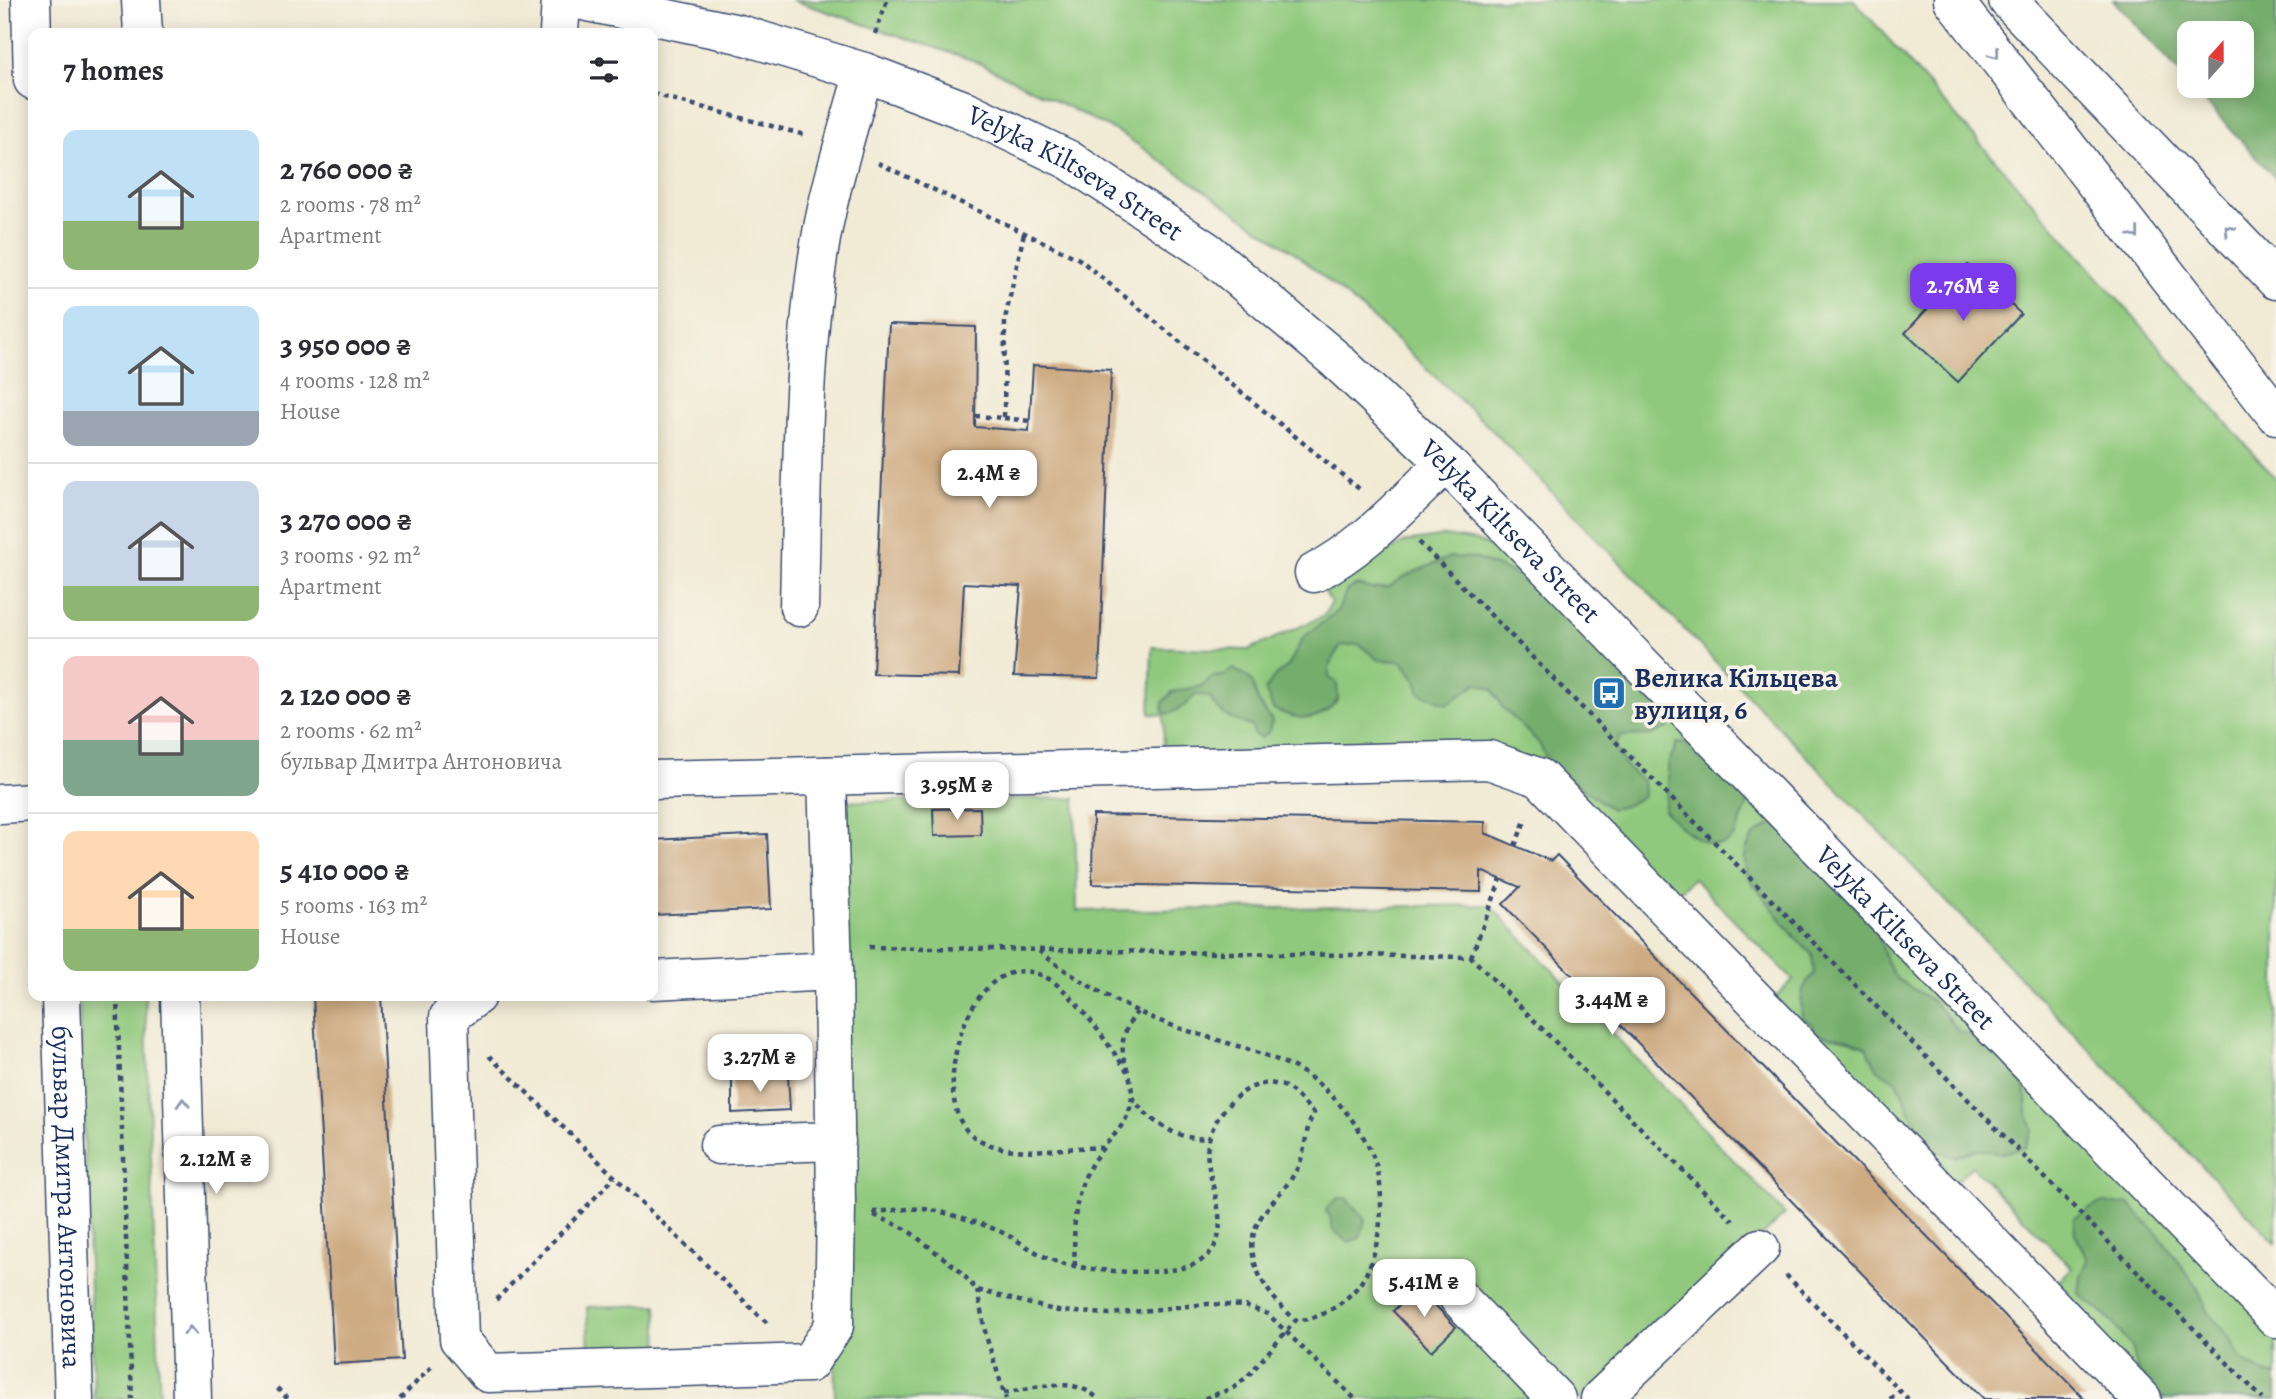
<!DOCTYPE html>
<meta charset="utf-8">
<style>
:root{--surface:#fff;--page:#f2f2f3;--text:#2b2b33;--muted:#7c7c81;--line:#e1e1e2;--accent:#7c3aed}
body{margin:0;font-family:Alegreya,serif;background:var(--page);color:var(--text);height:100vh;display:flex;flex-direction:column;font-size:26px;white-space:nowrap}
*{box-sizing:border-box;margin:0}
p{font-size:23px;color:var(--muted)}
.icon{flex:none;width:38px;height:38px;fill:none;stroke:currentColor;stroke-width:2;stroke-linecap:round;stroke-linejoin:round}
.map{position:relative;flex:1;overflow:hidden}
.details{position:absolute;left:28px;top:28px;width:630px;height:973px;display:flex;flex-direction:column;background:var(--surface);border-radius:14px;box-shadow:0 4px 18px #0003}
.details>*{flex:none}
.needle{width:46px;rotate:21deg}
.controls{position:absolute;left:2177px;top:21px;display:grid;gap:14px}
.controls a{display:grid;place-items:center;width:77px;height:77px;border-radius:14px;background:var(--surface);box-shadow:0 4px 18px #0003;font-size:35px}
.price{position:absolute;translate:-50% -60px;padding:0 16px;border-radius:14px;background:#fff;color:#222;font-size:23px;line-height:46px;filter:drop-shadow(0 2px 4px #0008)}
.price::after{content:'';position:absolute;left:50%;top:42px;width:21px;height:16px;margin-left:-10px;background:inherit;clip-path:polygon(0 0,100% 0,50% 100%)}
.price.selected{background:var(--accent);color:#fff}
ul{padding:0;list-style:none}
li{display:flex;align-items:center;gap:21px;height:175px;padding:0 35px}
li+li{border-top:2px solid var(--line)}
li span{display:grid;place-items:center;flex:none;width:196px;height:140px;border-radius:14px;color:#555}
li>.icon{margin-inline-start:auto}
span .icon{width:84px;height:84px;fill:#fffc;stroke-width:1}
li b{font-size:30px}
h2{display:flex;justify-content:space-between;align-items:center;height:84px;padding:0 35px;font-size:30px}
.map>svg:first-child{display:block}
.green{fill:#90c97d;stroke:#567c6e;stroke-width:2}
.forest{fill:#74ad6c;stroke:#486e65;stroke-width:2}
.building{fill:#ceab82}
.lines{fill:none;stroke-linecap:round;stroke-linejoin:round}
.minor-casing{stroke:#3b4b70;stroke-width:41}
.highway-casing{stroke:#3b4b70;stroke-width:41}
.path{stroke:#3b4b70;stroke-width:4.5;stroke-dasharray:5 5;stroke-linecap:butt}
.minor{stroke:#fff;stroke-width:38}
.highway{stroke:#fff;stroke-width:38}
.oneway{stroke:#8d97ae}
.labels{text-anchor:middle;stroke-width:7;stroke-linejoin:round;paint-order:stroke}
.street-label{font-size:28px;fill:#1b2f5e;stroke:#f7f3e8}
.poi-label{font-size:28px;font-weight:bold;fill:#1b2f5e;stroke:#f7f3e8;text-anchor:start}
</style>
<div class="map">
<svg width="2276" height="1399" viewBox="0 0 2276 1399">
<rect width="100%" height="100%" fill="#f7f3e8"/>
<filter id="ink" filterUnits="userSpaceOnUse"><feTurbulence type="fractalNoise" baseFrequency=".0143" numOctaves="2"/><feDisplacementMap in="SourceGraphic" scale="14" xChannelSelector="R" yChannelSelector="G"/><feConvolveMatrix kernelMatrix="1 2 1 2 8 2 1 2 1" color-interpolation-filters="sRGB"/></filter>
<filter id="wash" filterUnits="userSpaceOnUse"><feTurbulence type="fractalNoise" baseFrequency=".00686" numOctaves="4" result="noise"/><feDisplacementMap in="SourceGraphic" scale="28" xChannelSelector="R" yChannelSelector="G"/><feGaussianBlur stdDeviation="1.57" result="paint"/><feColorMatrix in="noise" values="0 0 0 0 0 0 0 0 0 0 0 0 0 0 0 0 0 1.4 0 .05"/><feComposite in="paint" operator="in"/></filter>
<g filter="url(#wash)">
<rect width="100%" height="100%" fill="#f1ebd5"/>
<path class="green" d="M792 0H1854L2276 479V1243L1490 428 1378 323 1295 253 1122 134 975 61Z
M1445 536 1477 541 1553 574 2276 1318V1399H2142L2044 1296 2072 1268 1972 1166 1943 1194 1764 1008 1793 980 1693 878 1664 907 1540 778 1163 768 1164 715 1150 714 1152 647 1248 650 1324 616 1331 602 1322 588 1405 542Z
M1075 798 1077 911 1490 905 1785 1214 1590 1399H835L826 802Z
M79 996H145L160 1399H94Z
M657 1305 659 1353 589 1355 587 1307Z"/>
<path class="forest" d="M2113 0H2276V179L2191 86H2242V33H2189V83Z
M1450 557 1475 558 1512 573 1540 581 1673 716 1669 727 1652 735 1620 736 1615 748 1627 768 1643 781 1644 796 1625 806 1611 809 1549 764 1539 743 1503 708 1493 690 1477 683 1448 704 1420 693 1415 678 1401 661 1378 660 1359 644 1340 646 1329 667V677L1337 683 1338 700C1316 724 1301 721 1273 709L1265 690 1276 675 1288 666 1303 638 1338 610 1347 590 1358 585 1372 589 1389 587 1403 577Z
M1233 669C1260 682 1249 682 1259 703 1262 709 1269 715 1272 721L1269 731 1262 738 1255 735 1251 726C1233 720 1218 715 1210 697L1195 694 1186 705 1169 714 1163 712V702L1172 692 1201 686 1212 677 1223 676Z
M1677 743 1695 744 1751 796C1746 806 1739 830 1733 837 1715 861 1676 824 1664 810L1668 786V765Z
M1776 822 1878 931 1886 961 1897 979 1933 1001 1960 1032 1982 1037 2025 1086 2027 1111 2033 1130 2024 1148 2002 1153 1976 1149 1955 1157 1935 1150 1913 1118 1897 1081 1878 1070 1866 1047 1850 1040 1816 1034 1812 1023 1802 1018C1801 999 1799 988 1814 974L1812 955 1794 936 1746 874C1741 846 1752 833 1776 822Z
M1338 1198H1346L1365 1219 1360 1238 1348 1242 1333 1230 1330 1216 1326 1212 1328 1206Z
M2100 1203 2130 1205 2160 1237 2197 1287 2207 1311 2230 1338 2241 1359 2262 1372 2276 1376V1399H2166L2157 1394 2138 1371 2132 1347 2108 1318 2079 1294 2081 1276 2088 1260 2075 1234 2074 1218Z"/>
<g id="blocks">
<path class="building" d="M1968 265 2021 314 1958 382 1905 333Z
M889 324 976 327 975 427 1029 431 1033 365 1111 370 1099 678 1014 676 1021 586 964 583 959 676 873 674Z
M980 808 981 835 934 836 933 809Z
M1093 815 1485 822V833L1551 861 1557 855 2085 1399H1984L1503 904 1520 887 1481 871V892L1092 884Z
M767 834 771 909 653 915V840Z
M313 996H381L402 1360 334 1364Z
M788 1076 790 1110 732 1113V1078Z
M1418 1287 1456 1327 1431 1351 1393 1311Z"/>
</g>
</g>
<g filter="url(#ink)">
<use href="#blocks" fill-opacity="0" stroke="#3b4b70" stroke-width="2"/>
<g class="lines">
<g class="minor-casing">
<g id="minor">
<path d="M31 0 33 80"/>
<path d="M141 0 143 33"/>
<path id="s1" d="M578 0 739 34 864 72 969 112 1069 160 1207 251 1335 359 1446 463 2276 1318"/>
<path d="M559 33 561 0"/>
<path d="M1314 573C1364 548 1405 501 1446 463"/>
<path d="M799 607C802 490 801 373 818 257 827 195 847 133 864 72"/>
<path d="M827 776 833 971"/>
<path d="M653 780 1489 760 1540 778 2142 1399"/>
<path d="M0 804 33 802"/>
<path id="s2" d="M61 996 74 1399"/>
<path d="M180 996 192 1399"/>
<path d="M476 996 449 1017 459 1339 488 1373 809 1363 834 1326 836 1205 833 971 653 980"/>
<path d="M719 1145 836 1141"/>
<path d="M1458 1297 1556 1399"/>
<path d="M1600 1399 1760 1248"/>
</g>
</g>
<g class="highway-casing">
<path id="highway" d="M1953 0 2276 415
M2008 0 2276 280"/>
</g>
<path class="path" d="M875 34 887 0
M653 94 805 135
M878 163 1079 259 1363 492
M975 416 1004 418 1005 319 1024 233
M1004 418 1030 421
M1419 542 2263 1399
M1515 846 1526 818
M869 947 1471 957 1733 1221
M1039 951C1069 975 1104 996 1139 1012 1187 1035 1241 1043 1289 1065 1324 1080 1363 1126 1375 1162 1386 1194 1381 1242 1367 1272 1356 1296 1323 1321 1296 1320
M1471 957 1501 879
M117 996 132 1399
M489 1056 768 1324
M1132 1097C1148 1121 1179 1142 1209 1138
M1103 1148C1061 1145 1011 1162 973 1136 925 1103 968 942 1043 976 1072 988 1108 1045 1127 1071
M873 1212C893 1211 917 1206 937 1211 961 1217 989 1225 1011 1237 1027 1246 1041 1257 1058 1262 1087 1272 1173 1278 1199 1262 1243 1235 1202 1181 1208 1144 1213 1113 1249 1073 1283 1086 1296 1091 1303 1104 1314 1113 1304 1129 1307 1151 1297 1169 1288 1187 1272 1200 1261 1217 1237 1254 1267 1296 1296 1320L1248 1376 1233 1388 1203 1399
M874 1215 906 1229 958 1269 977 1290 1058 1311 1110 1314 1208 1304 1245 1306 1268 1314 1355 1399
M1075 1266C1073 1225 1073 1187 1099 1153 1111 1137 1127 1125 1131 1104 1137 1064 1105 1055 1137 1012
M1786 1275 1908 1399
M977 1290 986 1336 1006 1399
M496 1300 615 1177
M277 1388 288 1399
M1004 1393C1032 1388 1075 1375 1098 1399
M400 1399 432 1366
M1890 1399 1899 1391"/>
<use href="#minor" class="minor"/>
<use href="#highway" class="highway"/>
</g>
<defs><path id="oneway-chevron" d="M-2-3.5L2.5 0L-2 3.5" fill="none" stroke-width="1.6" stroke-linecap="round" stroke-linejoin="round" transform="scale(1.75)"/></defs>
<g class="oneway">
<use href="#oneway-chevron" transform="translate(1995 54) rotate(52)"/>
<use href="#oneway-chevron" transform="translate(2229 230) rotate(-134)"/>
<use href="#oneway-chevron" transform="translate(2135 234) rotate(52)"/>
<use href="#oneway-chevron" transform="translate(183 1103) rotate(-92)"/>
<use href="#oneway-chevron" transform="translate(190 1331) rotate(-92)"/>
</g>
</g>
<defs>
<g id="bus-square" transform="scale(1.75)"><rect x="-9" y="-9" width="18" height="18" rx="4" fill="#1f6fb2" stroke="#f7f3e8"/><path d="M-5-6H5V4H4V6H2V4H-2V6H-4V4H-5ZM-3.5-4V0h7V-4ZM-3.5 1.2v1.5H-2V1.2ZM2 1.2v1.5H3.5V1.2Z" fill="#fff"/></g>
</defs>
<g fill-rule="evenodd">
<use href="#bus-square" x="1609" y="693"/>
</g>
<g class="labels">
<g class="street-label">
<text dy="10" stroke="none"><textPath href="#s1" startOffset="530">Velyka Kiltseva Street</textPath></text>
<text dy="10" stroke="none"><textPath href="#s1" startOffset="1097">Velyka Kiltseva Street</textPath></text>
<text dy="10" stroke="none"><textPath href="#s1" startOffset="1664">Velyka Kiltseva Street</textPath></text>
<text dy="10" stroke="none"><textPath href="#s2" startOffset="201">бульвар Дмитра Антоновича</textPath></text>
</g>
<g class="poi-label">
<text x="1634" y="687">Велика Кільцева<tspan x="1634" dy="32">вулиця, 6</tspan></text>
</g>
</g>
</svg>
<div class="controls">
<a><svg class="needle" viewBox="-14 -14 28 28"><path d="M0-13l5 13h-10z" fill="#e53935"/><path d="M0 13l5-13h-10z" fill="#7c7c81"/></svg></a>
</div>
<b class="price selected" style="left:1963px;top:323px">2.76M ₴</b>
<b class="price" style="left:989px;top:510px">2.4M ₴</b>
<b class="price" style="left:957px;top:822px">3.95M ₴</b>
<b class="price" style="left:1612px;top:1037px">3.44M ₴</b>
<b class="price" style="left:760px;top:1094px">3.27M ₴</b>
<b class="price" style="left:216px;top:1196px">2.12M ₴</b>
<b class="price" style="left:1424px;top:1319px">5.41M ₴</b>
<section class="details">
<h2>7 homes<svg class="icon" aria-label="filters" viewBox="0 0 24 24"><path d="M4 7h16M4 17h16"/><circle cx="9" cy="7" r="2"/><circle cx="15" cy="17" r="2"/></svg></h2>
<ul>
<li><span style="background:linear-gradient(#bfe0f5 65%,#8fb573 0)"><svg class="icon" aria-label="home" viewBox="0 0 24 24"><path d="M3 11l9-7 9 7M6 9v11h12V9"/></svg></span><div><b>2 760 000 ₴</b><p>2 rooms · 78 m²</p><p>Apartment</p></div></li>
<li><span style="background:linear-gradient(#bfe0f5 75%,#9aa5b1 0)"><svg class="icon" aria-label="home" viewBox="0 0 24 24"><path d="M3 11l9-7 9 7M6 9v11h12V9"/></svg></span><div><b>3 950 000 ₴</b><p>4 rooms · 128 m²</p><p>House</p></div></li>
<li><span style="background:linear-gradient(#c9d6e8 75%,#8fb573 0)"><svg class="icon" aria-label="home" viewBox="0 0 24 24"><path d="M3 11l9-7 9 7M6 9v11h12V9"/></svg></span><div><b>3 270 000 ₴</b><p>3 rooms · 92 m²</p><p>Apartment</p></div></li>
<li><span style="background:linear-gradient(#f6c9c9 60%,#7fa58c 0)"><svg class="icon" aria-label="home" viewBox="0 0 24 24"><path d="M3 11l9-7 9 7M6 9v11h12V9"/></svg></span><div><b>2 120 000 ₴</b><p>2 rooms · 62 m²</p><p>бульвар Дмитра Антоновича</p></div></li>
<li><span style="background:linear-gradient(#ffd9b3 70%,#8fb573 0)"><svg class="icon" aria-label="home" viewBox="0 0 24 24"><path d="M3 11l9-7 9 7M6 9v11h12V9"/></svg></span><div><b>5 410 000 ₴</b><p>5 rooms · 163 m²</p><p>House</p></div></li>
</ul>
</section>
</div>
